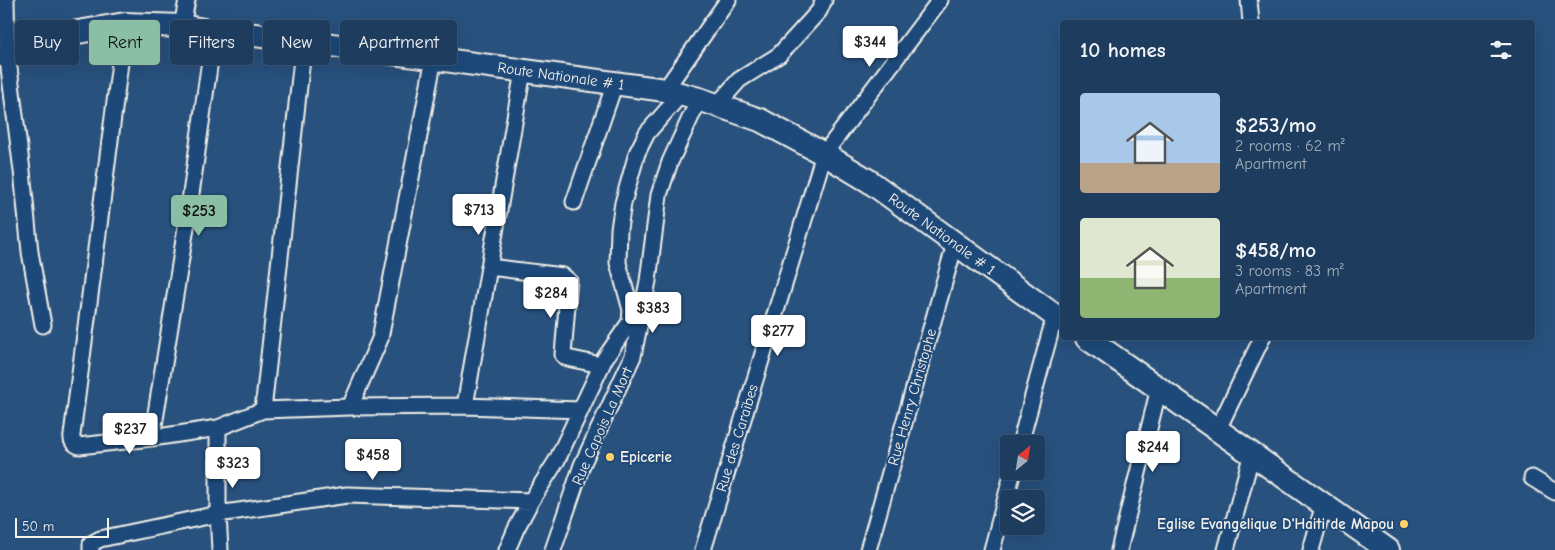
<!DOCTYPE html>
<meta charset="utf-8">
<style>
:root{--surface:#1e3d5e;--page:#2b4867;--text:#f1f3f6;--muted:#a1aebc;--line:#3c5673;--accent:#8abfa5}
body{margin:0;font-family:"Comic Neue",sans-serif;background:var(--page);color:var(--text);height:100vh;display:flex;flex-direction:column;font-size:19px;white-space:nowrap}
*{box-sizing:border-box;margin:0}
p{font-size:16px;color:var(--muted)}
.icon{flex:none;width:28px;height:28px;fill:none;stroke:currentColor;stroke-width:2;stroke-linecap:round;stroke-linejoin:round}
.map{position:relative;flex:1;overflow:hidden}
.drawer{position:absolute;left:1060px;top:20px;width:475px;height:320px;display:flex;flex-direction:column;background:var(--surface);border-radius:5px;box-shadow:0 5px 20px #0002,0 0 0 1px var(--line)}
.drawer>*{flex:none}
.banner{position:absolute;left:15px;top:20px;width:475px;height:45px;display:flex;gap:10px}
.needle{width:32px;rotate:30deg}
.fabs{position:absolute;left:1000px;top:435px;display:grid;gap:10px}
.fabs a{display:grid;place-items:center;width:45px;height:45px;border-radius:5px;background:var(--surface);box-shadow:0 5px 20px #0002,0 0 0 1px var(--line);font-size:25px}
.scale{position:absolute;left:15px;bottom:12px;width:94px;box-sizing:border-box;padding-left:5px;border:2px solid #f4f1e8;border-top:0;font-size:14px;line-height:18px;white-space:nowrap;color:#f4f1e8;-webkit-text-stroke:4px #1f4a7a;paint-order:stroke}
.price{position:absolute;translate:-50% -42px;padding:0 11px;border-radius:5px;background:#fff;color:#222;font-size:16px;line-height:32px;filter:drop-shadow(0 1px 2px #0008)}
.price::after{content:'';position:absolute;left:50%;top:30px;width:15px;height:11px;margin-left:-8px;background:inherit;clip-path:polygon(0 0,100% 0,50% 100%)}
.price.active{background:var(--accent);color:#111}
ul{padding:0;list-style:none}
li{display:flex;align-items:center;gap:15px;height:125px;padding:0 20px}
li span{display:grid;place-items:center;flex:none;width:140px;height:100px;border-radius:5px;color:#555}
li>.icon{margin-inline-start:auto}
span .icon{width:60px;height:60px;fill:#fffc;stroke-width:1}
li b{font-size:21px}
h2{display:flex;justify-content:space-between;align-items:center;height:60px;padding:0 20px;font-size:21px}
.pill{padding:0 18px;border-radius:5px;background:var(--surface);box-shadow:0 5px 20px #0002,0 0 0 1px var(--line);font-size:18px;line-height:45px}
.pill.active{background:var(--accent);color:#111}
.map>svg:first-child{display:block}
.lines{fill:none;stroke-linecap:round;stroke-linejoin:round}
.minor-casing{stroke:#f4f1e8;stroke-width:19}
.primary-casing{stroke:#f4f1e8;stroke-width:26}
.minor{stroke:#1f4a7a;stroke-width:15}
.primary{stroke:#1f4a7a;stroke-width:22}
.poi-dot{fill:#ffd166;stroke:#1f4a7a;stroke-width:2}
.labels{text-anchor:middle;stroke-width:4;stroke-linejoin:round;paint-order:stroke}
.street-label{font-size:15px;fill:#f4f1e8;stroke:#1f4a7a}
.poi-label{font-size:15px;font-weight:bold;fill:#f4f1e8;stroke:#1f4a7a;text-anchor:start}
</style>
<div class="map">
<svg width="1555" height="550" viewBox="0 0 1555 550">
<rect width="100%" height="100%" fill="#28517e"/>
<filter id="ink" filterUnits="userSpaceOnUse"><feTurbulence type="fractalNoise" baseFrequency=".02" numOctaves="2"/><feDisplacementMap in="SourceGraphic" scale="10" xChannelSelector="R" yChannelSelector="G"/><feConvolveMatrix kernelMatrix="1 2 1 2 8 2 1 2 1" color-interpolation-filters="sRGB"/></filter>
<g filter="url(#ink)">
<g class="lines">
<g class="minor-casing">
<path id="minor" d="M6 0 7 52 22 171 30 252 43 325
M1249 0 1251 22
M125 24 72 435C71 441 73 443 79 446L152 438 218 428 263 410 350 407 465 406 580 410
M182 26 187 0
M665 90 728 0
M717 105 739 80 779 55 819 11 824 0
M574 202 615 83
M489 267 563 276 569 281 563 355 567 358 601 365
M465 406 523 71
M350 407 380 339 434 58
M263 410 304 41
M218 428V514L220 550
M1218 429 1262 338
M152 438 188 215 214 32
M1020 444 1055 315
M1532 478 1555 492
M91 550V544L100 539 218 514 347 495 531 501
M507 550 516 529 531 501 557 460 605 358 630 322 631 310 618 263 619 229 623 203 637 153 647 133 681 94
M553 550 582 465 633 356 648 281 659 195 670 162 699 99
M703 550 824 154 940 0
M868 550 955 244
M992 550 1013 471
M1119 550 1159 388
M1226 550 1252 453
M1311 550 1324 504"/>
</g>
<g class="primary-casing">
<path id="primary" d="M0 55 72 33 125 24 182 26 214 32 255 35 408 55 665 90 699 99 760 120 824 154 869 181 1062 321
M1087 338 1388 550"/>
</g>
<use href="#minor" class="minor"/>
<use href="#primary" class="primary"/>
</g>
</g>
<g class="poi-dot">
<circle cx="610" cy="457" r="5"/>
<circle cx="1404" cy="524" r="5"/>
</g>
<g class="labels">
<g class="street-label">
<text transform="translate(561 76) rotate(8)" y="5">Route Nationale # 1</text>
<text transform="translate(942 234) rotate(36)" y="5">Route Nationale # 1</text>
<text transform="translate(912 397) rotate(-74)" y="5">Rue Henry Christophe</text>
<text transform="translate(602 426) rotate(-66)" y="5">Rue Capois La Mort</text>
<text transform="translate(737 438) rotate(-73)" y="5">Rue des Caraïbes</text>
</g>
<g class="poi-label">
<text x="620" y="462">Epicerie</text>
<text x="1394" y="529" text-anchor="end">Eglise Evangelique D'Haiti de Mapou</text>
</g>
</g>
</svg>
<div class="fabs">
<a><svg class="needle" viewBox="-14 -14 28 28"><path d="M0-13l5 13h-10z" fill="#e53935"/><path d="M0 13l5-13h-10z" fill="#a1aebc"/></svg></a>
<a><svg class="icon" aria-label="layers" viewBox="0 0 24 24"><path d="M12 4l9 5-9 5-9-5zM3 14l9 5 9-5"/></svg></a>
</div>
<div class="scale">50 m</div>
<b class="price" style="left:870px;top:68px">$344</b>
<b class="price" style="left:479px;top:236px">$713</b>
<b class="price active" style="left:199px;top:237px">$253</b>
<b class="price" style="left:551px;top:319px">$284</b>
<b class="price" style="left:653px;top:334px">$383</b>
<b class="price" style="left:778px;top:357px">$277</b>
<b class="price" style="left:130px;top:455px">$237</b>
<b class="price" style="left:1153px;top:473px">$244</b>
<b class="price" style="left:373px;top:481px">$458</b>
<b class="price" style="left:233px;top:489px">$323</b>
<div class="banner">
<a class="pill">Buy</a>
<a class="pill active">Rent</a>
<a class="pill">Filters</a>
<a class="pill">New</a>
<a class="pill">Apartment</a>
</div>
<section class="drawer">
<h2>10 homes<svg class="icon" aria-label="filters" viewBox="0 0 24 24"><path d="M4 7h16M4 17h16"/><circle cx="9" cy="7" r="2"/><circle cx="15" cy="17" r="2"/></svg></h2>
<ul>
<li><span style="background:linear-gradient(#a9c7e8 70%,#b9a48a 0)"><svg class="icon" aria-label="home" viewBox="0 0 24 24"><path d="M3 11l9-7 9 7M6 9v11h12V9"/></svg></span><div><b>$253/mo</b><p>2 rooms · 62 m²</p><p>Apartment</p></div></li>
<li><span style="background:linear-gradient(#dfe7d0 60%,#8fb573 0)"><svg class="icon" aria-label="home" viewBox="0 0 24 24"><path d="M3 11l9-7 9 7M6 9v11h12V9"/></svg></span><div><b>$458/mo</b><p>3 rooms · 83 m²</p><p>Apartment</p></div></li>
</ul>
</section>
</div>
